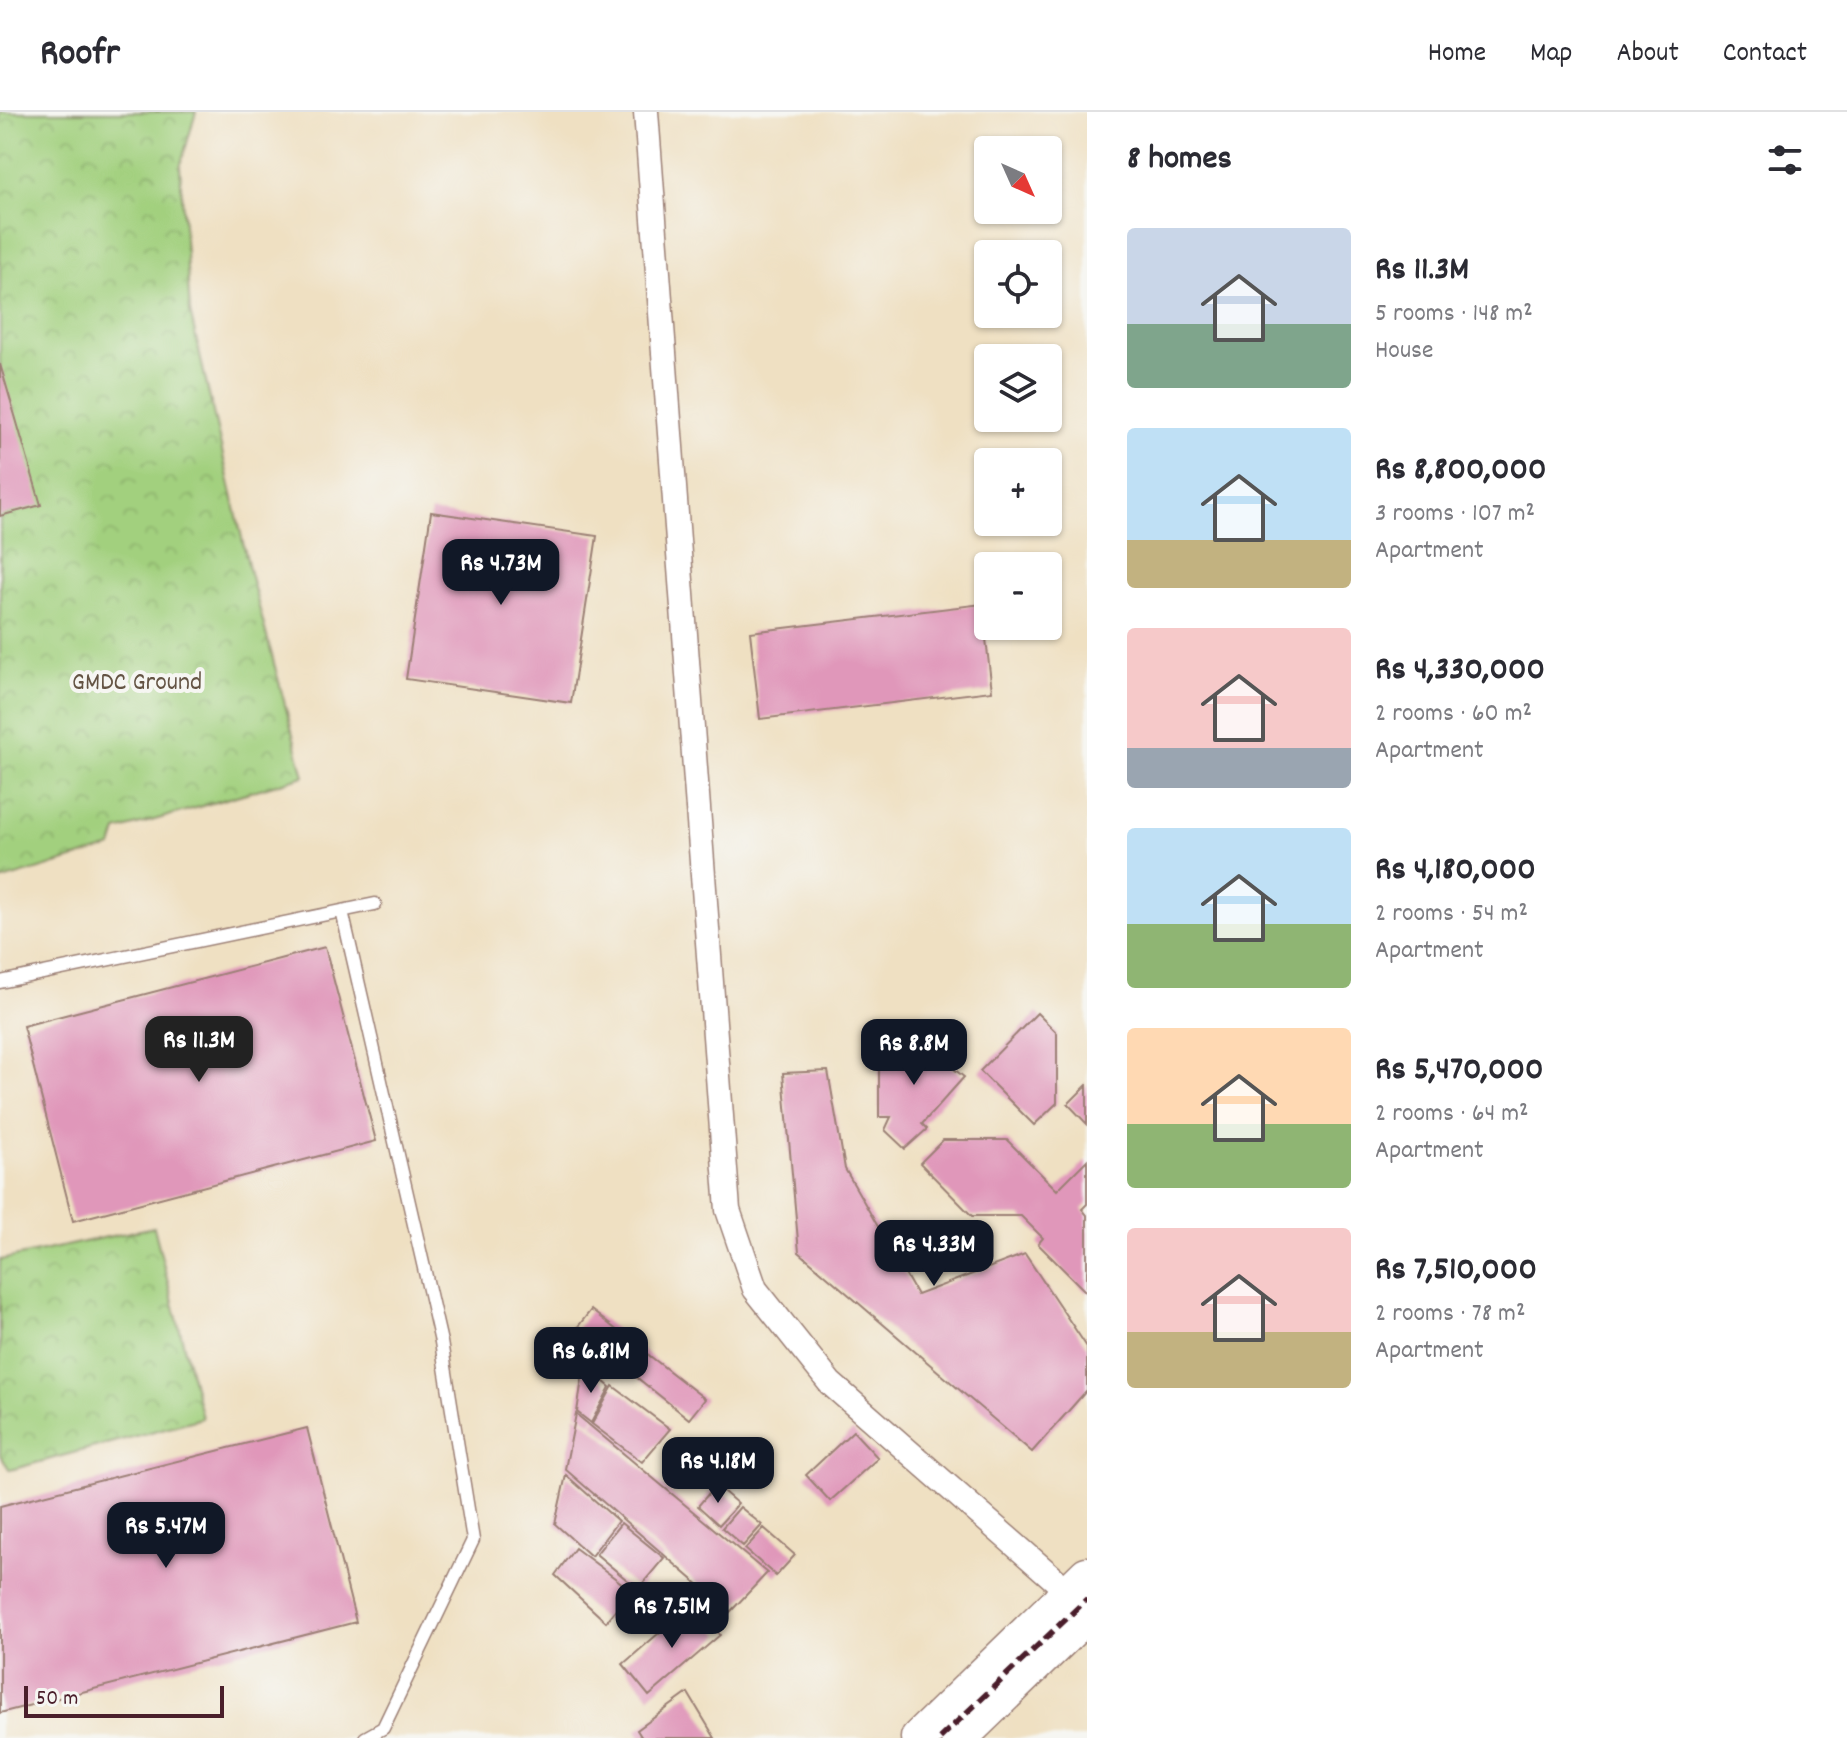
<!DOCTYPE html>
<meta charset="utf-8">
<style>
:root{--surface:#fff;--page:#f2f2f3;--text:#2b2b33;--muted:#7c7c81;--line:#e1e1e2;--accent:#111827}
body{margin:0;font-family:Dekko,sans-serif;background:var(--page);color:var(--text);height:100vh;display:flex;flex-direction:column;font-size:30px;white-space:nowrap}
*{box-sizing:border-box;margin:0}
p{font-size:26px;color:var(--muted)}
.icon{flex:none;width:44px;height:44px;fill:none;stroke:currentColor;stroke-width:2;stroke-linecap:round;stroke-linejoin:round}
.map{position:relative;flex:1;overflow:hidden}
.details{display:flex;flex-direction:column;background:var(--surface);width:760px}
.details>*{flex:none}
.needle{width:52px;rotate:135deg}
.tools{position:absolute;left:974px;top:24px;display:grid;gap:16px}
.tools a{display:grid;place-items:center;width:88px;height:88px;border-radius:8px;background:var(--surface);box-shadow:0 2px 6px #0004;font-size:40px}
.scale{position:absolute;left:24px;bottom:20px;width:200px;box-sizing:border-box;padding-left:8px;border:4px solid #4a1f2b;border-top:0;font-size:22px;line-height:28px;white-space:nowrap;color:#4a1f2b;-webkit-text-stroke:6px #f6f6f2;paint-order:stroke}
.price{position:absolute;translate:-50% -68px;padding:0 18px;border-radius:16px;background:var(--accent);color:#fff;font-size:26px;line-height:52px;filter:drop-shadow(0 2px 4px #0008)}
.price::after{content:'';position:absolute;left:50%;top:48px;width:24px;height:18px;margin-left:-12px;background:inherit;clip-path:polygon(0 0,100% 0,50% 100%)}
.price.active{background:#222;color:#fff}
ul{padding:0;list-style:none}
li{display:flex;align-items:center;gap:24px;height:200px;padding:0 40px}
li span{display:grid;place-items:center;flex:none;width:224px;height:160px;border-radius:8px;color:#555}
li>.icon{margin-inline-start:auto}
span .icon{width:96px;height:96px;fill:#fffc;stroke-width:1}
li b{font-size:34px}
h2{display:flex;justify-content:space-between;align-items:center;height:96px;padding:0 40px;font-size:34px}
header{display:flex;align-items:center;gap:48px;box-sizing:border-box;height:112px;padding:0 40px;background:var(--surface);border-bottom:2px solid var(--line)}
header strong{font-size:38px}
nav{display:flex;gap:44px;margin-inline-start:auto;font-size:28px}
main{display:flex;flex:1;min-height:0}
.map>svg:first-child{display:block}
.park{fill:url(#park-crowns);stroke:#767854;stroke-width:2}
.building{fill:#e097ba}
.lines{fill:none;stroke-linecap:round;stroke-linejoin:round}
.service-casing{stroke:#9c8076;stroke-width:15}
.minor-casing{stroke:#9c8076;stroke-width:27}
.secondary-casing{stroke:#9c8076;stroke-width:39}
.service{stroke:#fff;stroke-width:12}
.minor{stroke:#fff;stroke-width:24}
.secondary{stroke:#fff;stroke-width:36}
.rail{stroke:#4a1f2b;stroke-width:6;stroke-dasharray:12 6;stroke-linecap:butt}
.labels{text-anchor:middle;stroke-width:8;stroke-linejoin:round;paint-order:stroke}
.park-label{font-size:26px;fill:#645444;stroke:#f6f6f2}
</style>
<header>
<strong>Roofr</strong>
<nav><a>Home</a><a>Map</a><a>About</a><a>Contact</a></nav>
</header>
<main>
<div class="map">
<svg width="1087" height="1626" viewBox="0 0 1087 1626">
<defs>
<pattern id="park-crowns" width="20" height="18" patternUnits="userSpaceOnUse" patternTransform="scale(2)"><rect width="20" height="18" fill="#a2d07e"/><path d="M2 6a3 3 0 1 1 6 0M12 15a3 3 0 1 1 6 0" fill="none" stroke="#8db26d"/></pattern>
</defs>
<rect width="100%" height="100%" fill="#f6f6f2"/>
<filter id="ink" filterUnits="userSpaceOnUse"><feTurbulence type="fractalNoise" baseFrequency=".0125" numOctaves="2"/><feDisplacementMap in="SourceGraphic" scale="16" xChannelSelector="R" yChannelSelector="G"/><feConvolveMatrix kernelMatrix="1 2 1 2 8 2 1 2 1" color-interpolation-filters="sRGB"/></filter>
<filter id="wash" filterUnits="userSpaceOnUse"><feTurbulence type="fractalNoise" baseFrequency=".006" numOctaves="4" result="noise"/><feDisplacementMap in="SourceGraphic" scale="32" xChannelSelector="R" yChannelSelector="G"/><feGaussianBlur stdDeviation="1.8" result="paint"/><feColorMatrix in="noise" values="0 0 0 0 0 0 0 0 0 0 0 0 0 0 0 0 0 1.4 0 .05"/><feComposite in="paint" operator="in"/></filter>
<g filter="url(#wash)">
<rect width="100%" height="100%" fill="#efe0c2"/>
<path class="park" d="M0 0H196L180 55 190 200 250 461 304 664 117 719 112 735 0 769Z
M154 1115 202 1306 10 1358 0 1343V1148Z"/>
<g id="blocks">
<path class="building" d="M0 252 41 393 0 404Z
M431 400 597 424 571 591 406 567Z
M982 492 992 579 760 607 750 520Z
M325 835 376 1029 73 1109 23 914Z
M1037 901 1057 921V991L1034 1013 980 959Z
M917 930H950L949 953 964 965 922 1012 927 1017 905 1037 885 1018 891 1005H879V936H917Z
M828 959 845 1057 917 1183 1025 1142 1087 1235V1278L1032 1340 799 1140 783 961Z
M1087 973V1012L1068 992Z
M943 1028H1007L1057 1078 1087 1048V1092L1082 1097 1087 1103V1181L1038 1132 1043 1126 1021 1104H972L920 1051Z
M591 1198 705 1287 689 1307 576 1217Z
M584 1253 610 1275 591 1311 577 1300Z
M613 1274 670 1317 642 1350 592 1312Z
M576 1302 767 1461 730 1500 565 1357Z
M307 1316 356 1510 0 1601V1394Z
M853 1319 878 1346 830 1389 806 1363Z
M566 1363 618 1409 591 1444 555 1412Z
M716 1373 738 1392 719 1413 698 1394Z
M740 1395 762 1413 743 1434 722 1416Z
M621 1411 664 1446 638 1477 596 1442Z
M764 1416 795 1443 776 1464 745 1437Z
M575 1436 632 1479 606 1510 555 1463Z
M694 1491 720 1523 649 1584 623 1552Z
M688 1581 715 1626H642L637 1618Z"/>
</g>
</g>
<g filter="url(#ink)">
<use href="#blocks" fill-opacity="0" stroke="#9c8076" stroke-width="2"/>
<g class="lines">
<g class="service-casing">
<path id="service" d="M342 799 441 1230 473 1428 383 1616 365 1626
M0 870 375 792"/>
</g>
<g class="minor-casing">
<path id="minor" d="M646 0 728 1098 755 1177 830 1271 1069 1480 1083 1486"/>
</g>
<g class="secondary-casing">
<path id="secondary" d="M919 1626 1087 1463
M959 1626 1087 1502"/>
</g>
<use href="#service" class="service"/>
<use href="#minor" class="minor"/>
<use href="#secondary" class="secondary"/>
<path class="rail" d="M940 1626 1087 1487"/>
</g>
</g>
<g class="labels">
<g class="park-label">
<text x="137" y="577">GMDC Ground</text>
</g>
</g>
</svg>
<div class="tools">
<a><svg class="needle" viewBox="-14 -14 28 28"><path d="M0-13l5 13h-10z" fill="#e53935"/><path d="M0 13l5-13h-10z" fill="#7c7c81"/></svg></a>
<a><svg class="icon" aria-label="locate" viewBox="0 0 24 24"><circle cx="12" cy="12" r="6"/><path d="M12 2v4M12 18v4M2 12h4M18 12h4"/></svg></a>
<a><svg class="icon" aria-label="layers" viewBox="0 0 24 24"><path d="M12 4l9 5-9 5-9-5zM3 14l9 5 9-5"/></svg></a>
<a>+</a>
<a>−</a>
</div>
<div class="scale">50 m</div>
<b class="price" style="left:501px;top:495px">Rs 4.73M</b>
<b class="price active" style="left:199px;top:972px">Rs 11.3M</b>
<b class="price" style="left:914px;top:975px">Rs 8.8M</b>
<b class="price" style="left:934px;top:1176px">Rs 4.33M</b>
<b class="price" style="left:591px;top:1283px">Rs 6.81M</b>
<b class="price" style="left:718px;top:1393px">Rs 4.18M</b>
<b class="price" style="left:166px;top:1458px">Rs 5.47M</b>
<b class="price" style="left:672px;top:1538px">Rs 7.51M</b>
</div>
<section class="details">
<h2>8 homes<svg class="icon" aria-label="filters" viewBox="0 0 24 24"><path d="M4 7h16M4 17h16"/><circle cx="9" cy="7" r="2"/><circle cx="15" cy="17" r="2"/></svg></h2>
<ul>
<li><span style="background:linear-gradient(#c9d6e8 60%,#7fa58c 0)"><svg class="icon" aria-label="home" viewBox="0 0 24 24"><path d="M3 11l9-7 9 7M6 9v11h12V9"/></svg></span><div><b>Rs 11.3M</b><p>5 rooms · 148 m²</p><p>House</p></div></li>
<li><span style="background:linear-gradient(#bfe0f5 70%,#c2b280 0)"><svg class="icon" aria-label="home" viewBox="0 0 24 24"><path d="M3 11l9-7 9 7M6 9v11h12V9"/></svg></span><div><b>Rs 8,800,000</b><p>3 rooms · 107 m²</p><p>Apartment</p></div></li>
<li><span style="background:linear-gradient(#f6c9c9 75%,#9aa5b1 0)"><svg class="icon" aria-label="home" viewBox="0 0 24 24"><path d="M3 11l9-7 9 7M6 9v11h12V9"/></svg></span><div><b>Rs 4,330,000</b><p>2 rooms · 60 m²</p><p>Apartment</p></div></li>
<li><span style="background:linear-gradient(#bfe0f5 60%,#8fb573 0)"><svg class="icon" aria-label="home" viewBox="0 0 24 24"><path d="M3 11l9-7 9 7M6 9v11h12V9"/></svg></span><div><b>Rs 4,180,000</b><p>2 rooms · 54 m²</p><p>Apartment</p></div></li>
<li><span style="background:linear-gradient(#ffd9b3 60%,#8fb573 0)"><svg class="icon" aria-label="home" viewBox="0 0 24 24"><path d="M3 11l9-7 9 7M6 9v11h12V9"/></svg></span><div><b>Rs 5,470,000</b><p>2 rooms · 64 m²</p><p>Apartment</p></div></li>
<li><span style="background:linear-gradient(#f6c9c9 65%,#c2b280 0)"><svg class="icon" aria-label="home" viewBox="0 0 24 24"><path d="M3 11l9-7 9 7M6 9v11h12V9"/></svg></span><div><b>Rs 7,510,000</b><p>2 rooms · 78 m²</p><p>Apartment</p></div></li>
</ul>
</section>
</main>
